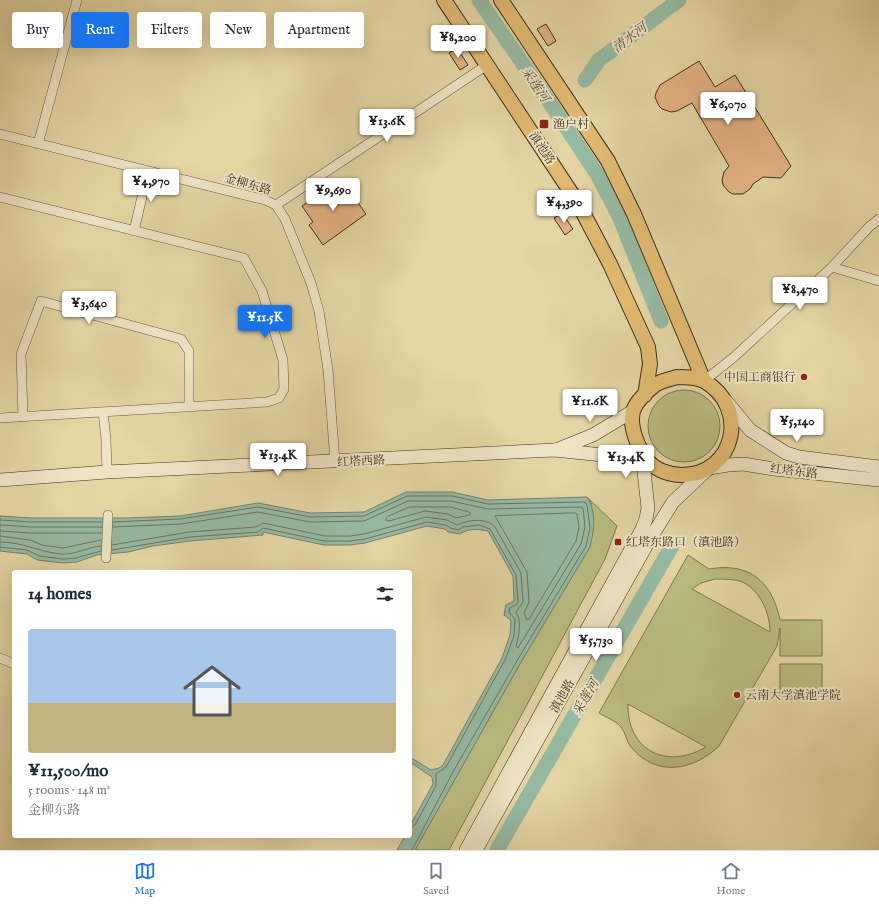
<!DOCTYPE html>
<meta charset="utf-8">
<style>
:root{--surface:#fff;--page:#f2f2f3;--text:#1f2937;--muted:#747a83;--line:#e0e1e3;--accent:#1a73e8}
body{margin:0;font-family:"IM FELL English","Noto Serif SC",serif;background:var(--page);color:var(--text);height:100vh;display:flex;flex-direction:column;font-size:15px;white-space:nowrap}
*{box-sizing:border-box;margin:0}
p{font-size:13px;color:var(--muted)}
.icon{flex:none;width:22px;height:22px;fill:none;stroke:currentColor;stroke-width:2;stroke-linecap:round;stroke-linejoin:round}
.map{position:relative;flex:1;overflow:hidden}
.panel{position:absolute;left:12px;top:570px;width:400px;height:268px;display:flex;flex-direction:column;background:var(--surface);border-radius:4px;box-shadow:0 4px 16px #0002}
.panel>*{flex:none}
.top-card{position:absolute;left:12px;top:12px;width:400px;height:36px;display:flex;gap:8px}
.price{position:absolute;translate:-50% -34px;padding:0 9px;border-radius:4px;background:#fff;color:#222;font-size:13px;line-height:26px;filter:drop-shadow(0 1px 2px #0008)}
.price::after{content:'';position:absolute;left:50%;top:24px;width:12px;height:9px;margin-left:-6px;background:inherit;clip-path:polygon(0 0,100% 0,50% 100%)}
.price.active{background:var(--accent);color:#fff}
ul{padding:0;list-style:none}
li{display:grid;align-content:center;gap:8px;height:212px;padding:0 16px}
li+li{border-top:1px solid var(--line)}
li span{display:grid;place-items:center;height:124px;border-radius:4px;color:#555}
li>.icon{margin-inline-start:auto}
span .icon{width:72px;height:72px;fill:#fffc;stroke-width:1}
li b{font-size:17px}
h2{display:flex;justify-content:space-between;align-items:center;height:48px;padding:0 16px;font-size:17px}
.pill{padding:0 14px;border-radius:4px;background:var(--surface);box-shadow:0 4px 16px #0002;font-size:14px;line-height:36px}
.pill.active{background:var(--accent);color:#fff}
.menu{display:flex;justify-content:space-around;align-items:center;height:56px;border-top:1px solid var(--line);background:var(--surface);font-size:11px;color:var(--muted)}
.menu a{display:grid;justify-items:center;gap:2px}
.menu .active{color:var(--accent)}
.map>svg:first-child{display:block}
.green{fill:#babc82;stroke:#7d7550;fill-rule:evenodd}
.water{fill:#96baa3;stroke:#74826d}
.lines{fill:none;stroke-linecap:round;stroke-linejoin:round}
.shore{stroke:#6b7460;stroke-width:1}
.river{stroke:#96baa3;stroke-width:15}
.building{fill:#e3b284;stroke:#402e1d}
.street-casing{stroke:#69583f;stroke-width:10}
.secondary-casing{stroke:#402e1d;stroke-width:14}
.primary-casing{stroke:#402e1d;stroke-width:16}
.street{stroke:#eee4c4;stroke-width:9}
.secondary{stroke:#eee4c4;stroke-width:13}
.primary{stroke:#e2bb72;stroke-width:14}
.poi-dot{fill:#8f2418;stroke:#eee4c4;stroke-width:1.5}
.labels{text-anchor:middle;stroke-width:4;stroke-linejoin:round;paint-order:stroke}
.poi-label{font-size:12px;fill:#402e1d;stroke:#eee4c4;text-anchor:start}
.street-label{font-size:12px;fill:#402e1d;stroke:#eee4c4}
.water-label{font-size:13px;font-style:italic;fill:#514a38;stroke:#eee4c4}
</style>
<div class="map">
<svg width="879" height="850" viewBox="0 0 879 850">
<rect width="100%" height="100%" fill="#e5d6a5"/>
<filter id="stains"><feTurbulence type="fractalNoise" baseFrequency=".005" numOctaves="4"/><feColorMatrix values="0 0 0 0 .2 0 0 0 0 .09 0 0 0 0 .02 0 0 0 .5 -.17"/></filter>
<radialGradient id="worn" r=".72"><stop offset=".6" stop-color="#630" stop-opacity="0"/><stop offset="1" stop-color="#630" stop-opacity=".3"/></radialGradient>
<path class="green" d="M648 426a36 36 0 1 1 72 0a36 36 0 1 1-72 0Z
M587 497 617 526 605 559 449 850H415L521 662 590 547 591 503Z
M688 555 709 569C749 562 772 581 780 620H822V656H780V628L777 646 719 746C693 771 656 777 632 748 626 742 626 732 620 726 616 721 605 717 599 713ZM715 579C723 579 731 579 740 581 759 588 770 612 770 632L692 589 701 583ZM628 704 706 747C667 770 627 751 628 704Z
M780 664H822V699H780Z"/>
<path class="water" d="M406 492H452L488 500 587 497C597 512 594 531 590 547L521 662 415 850H397L405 836H410V826L433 784 432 777 410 762V757L431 770 439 768 443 765 502 658 510 635 511 620 504 615 506 605 514 601 513 576 488 531C478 529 468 528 460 534L448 532 445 529 427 526 365 543 350 545H324L263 532V535L190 541 153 546 128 552 97 555 77 562 63 563 37 560 27 554 0 551V516L31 518H126L180 516 258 503 310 513 364 512Z"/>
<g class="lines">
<path class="shore" d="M410 507H450L469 512 471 514 469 515 456 518 448 514 425 511 389 521 386 520 387 517Z
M575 513 577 514 579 527 576 541 529 619 527 620 524 613 529 602 527 572 495 516Z
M0 520 31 522H102
M113 522 180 519 258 507 310 517 364 516 407 496H452L488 504 585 502 587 505 590 528 586 546 518 659 454 770 412 850
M0 525 31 527H102
M0 531 30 533H102
M0 536 30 540 42 545 63 548 101 540
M0 542C23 542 39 552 61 554 75 555 88 547 101 546
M112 545 189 532 256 527 263 523 325 536H350L364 534 426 517 447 520 457 525C467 520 487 517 495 527L521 573 523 602 516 612C522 622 519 635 516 646L518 648 581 544 585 527 583 508 581 507 488 509 451 501H408L364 521 310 522 258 512 181 524 113 527
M0 547 27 550 39 556 63 559 76 558 101 551
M112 550 190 537 258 532 263 528 324 541H350L365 539 427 522 446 525 451 528 458 530 463 527 479 525 490 529 516 575 518 602 517 604 510 608 509 612 515 619 514 636 505 660 446 767 436 774V786L415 825 410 827"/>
<path class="river" d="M479 0 552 106 597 174 619 216 661 321
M585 80 599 60 679 0
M497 850 673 544"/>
</g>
<path class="building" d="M546 24 556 41 548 46 537 29Z
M457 48 468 65 460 70 449 53Z
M699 61 715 87 735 75 791 166 781 178 763 177 753 184 750 189 743 194H733L729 192 723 185 722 180 724 172 729 166 692 103 677 111 671 112 662 109 659 106 655 97 656 93 660 85Z
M341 179 366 214 323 245 309 225 313 222 302 206Z
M562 213 573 229 565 235 554 218Z"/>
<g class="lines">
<g class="street-casing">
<path id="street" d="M0 134 265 200 276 205 285 219 311 283 319 311 328 370 335 462
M38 144 77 0
M0 197 244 258 262 291 283 360 284 389 279 398 267 402 0 418
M276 205 487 65
M134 231 148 171
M832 267 879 281
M704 381 734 357 832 267 869 227 879 219
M103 412 106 439 107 472
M23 417 21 354 41 301 181 339 189 351V407
M106 558 108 515
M0 658 14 664"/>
</g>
<g class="secondary-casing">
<path id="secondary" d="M726 401 750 430 786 453 799 457 879 467
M556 450 593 435 633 411
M0 480 107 472 554 450 603 455 618 459 650 463
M466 850 642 529 646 519 648 508 642 454
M476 850 650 539 673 502 709 468 728 465 743 464 774 469 879 480"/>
</g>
<g class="primary-casing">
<path id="primary" d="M444 0 578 203 610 264 648 347 650 364 645 395
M501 0 608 161 634 214 704 381
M677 377C686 377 696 377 704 381 750 407 735 475 682 475 670 475 656 470 649 462 638 449 629 427 633 411 636 402 647 391 655 385 660 381 670 379 677 377Z"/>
</g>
<use href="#street" class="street"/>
<use href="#secondary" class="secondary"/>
<use href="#primary" class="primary"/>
</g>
<g class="poi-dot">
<rect x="539" y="119" width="10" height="10" rx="2"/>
<circle cx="804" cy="377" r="4"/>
<rect x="614" y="538" width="8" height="8" rx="2"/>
<circle cx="737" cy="695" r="4"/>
</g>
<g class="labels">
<g class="poi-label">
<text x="553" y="128">渔户村</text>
<text x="796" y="381" text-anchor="end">中国工商银行</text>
<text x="626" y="546">红塔东路口（滇池路）</text>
<text x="745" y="699">云南大学滇池学院</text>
</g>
<g class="street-label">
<text transform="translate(542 148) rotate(57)" y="4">滇池路</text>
<text transform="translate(248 184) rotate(16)" y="4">金柳东路</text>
<text transform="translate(361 461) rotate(-3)" y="4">红塔西路</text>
<text transform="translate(794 471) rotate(7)" y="4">红塔东路</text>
<text transform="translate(562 696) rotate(-61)" y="4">滇池路</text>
</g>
<g class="water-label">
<text transform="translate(629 37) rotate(-37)" y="5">清水河</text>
<text transform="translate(536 84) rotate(56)" y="5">采莲河</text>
<text transform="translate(585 697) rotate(-60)" y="5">采莲河</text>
</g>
</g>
<rect width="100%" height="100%" filter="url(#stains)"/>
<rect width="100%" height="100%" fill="url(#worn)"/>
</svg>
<b class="price" style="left:458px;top:59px">¥8,200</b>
<b class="price" style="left:728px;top:126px">¥6,070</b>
<b class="price" style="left:387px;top:143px">¥13.6K</b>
<b class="price" style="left:151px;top:203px">¥4,970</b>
<b class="price" style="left:333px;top:212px">¥9,690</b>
<b class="price" style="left:564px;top:224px">¥4,390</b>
<b class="price" style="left:800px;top:311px">¥8,470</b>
<b class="price" style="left:89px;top:325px">¥3,640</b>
<b class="price active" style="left:265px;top:339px">¥11.5K</b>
<b class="price" style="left:590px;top:423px">¥11.6K</b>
<b class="price" style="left:797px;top:443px">¥5,140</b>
<b class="price" style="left:278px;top:477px">¥13.4K</b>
<b class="price" style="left:626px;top:479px">¥13.4K</b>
<b class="price" style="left:596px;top:662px">¥5,730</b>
<div class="top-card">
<a class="pill">Buy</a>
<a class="pill active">Rent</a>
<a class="pill">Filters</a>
<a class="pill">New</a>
<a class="pill">Apartment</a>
</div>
<section class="panel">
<h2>14 homes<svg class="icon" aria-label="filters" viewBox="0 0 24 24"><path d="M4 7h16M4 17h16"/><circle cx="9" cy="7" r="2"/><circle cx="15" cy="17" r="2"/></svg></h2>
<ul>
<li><span style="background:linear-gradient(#a9c7e8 60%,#c2b280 0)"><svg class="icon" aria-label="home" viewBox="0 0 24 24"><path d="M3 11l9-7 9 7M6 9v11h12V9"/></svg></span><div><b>¥11,500/mo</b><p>5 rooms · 148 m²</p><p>金柳东路</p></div></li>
</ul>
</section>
</div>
<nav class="menu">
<a class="active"><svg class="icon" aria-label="map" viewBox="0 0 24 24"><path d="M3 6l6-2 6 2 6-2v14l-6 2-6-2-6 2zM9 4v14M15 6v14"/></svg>Map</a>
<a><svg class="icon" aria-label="saved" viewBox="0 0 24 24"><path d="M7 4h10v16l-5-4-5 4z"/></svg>Saved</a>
<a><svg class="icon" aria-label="home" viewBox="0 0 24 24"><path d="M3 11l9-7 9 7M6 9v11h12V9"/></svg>Home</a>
</nav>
